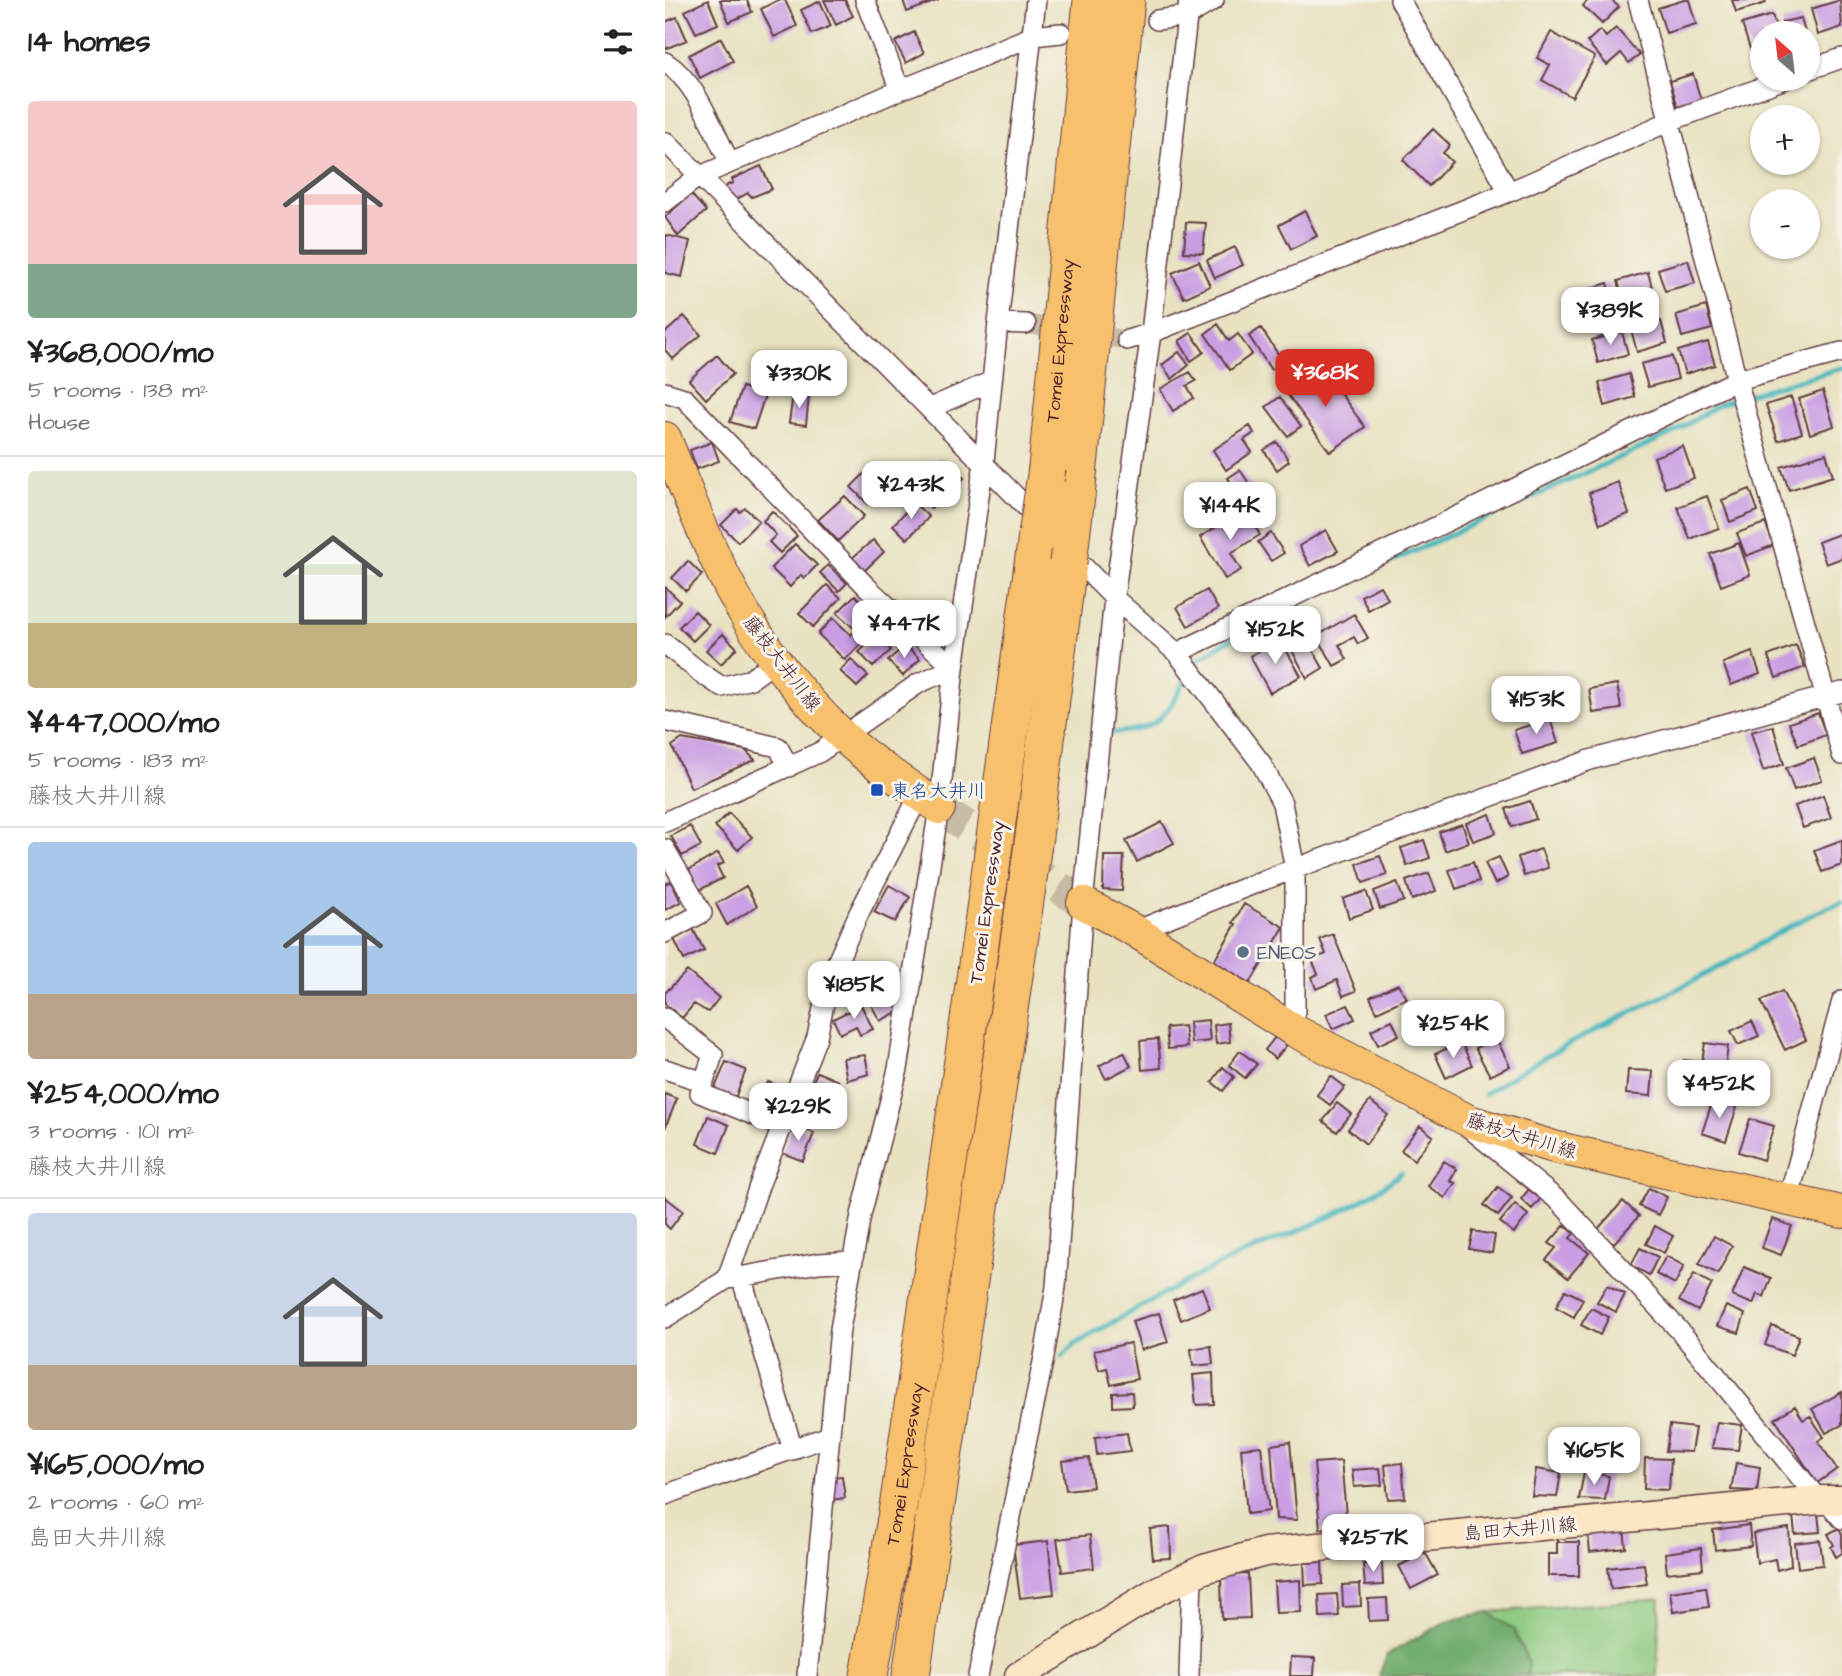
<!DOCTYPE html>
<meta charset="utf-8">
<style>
:root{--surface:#fff;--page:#f6f6f6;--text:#222;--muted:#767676;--line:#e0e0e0;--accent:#d93025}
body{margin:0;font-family:"Architects Daughter","Klee One",sans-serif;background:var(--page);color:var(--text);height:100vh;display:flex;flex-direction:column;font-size:26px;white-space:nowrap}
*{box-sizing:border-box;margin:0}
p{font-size:23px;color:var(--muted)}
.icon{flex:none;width:38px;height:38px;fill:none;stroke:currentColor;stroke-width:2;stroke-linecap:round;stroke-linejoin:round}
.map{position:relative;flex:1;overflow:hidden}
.side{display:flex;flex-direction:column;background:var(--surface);width:665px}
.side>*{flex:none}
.needle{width:46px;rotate:332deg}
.tools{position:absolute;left:1085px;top:21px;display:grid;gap:14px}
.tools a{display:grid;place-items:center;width:70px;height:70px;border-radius:50%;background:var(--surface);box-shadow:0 2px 5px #0004;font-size:35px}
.price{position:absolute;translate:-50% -60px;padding:0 16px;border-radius:14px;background:#fff;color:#222;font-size:23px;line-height:46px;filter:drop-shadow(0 2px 4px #0008)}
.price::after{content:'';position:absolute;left:50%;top:42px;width:21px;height:16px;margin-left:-10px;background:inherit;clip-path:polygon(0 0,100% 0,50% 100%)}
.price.on{background:var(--accent);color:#fff}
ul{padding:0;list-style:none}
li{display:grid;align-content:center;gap:14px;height:371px;padding:0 28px}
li+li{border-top:2px solid var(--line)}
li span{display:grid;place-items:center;height:217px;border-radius:7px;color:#555}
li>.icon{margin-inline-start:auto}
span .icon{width:126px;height:126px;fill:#fffc;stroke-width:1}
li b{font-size:30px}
h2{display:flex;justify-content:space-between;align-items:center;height:84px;padding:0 28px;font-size:30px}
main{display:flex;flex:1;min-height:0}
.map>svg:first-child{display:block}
.green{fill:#8dca80;stroke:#6c7456;stroke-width:2}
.forest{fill:#72ae6e;stroke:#5e664c;stroke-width:2}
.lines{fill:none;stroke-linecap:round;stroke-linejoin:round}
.stream{stroke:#46b6bd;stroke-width:5}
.building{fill:#c99ee3}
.street-tunnel{stroke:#c8bba3;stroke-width:19;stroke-dasharray:19 10;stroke-linecap:butt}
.primary-tunnel{stroke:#c8bba3;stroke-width:32;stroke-dasharray:32 16;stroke-linecap:butt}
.street-casing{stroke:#623c42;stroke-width:22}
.secondary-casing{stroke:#623c42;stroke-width:31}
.primary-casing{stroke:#623c42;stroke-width:34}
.highway-casing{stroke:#623c42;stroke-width:39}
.street{stroke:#fff;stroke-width:19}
.secondary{stroke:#fce6c4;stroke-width:28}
.primary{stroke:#f7c06c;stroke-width:32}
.highway{stroke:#f7c06c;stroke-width:37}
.highway-bridge-casing{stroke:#623c42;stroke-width:39;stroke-linecap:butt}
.highway-bridge{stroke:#f7c06c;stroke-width:37}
.transit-dot{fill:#1a4fb4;stroke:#f7f3e8;stroke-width:2.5}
.service-dot{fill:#5c6f8a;stroke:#f7f3e8;stroke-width:2.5}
.labels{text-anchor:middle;stroke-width:6;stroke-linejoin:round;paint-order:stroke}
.street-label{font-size:19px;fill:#4a1f2b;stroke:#f7f3e8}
.transit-label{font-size:19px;fill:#164399;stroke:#f7f3e8;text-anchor:start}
.service-label{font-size:19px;fill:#4e5e75;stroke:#f7f3e8;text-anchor:start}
</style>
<main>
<section class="side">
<h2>14 homes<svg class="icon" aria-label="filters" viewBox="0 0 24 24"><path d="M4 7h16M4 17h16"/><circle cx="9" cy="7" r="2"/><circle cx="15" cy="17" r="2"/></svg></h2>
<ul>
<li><span style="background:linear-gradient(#f6c9c9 75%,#7fa58c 0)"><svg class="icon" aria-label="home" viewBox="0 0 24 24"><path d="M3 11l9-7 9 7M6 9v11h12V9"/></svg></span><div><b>¥368,000/mo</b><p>5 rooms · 138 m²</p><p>House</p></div></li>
<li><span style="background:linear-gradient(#dfe7d0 70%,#c2b280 0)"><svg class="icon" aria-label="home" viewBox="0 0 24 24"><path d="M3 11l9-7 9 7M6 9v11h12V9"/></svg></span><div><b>¥447,000/mo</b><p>5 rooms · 183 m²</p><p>藤枝大井川線</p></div></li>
<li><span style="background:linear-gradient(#a9c7e8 70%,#b9a48a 0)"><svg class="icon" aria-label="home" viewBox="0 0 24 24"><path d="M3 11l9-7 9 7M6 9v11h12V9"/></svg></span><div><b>¥254,000/mo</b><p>3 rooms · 101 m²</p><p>藤枝大井川線</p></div></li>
<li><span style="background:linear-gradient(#c9d6e8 70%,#b9a48a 0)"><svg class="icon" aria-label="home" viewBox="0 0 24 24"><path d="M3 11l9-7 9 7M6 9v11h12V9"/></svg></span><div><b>¥165,000/mo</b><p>2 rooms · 60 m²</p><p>島田大井川線</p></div></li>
</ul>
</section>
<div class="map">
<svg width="1177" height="1676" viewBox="0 0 1177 1676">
<rect width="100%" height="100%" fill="#f7f3e8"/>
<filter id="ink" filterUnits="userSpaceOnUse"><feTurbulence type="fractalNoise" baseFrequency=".0143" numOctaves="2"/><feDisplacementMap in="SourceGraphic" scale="14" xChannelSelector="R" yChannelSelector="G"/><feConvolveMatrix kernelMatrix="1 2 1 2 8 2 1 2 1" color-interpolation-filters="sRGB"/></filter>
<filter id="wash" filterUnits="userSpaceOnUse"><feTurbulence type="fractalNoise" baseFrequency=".00686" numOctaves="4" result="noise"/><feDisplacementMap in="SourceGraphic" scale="28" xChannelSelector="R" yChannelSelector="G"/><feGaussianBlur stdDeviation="1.57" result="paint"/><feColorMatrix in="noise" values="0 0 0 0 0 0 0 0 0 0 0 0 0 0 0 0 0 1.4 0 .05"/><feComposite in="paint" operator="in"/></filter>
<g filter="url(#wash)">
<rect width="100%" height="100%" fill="#e8e2c1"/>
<path class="green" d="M995 1599 992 1676H863V1667L823 1612Z"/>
<path class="forest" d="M823 1612 849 1630 864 1663 862 1676H714L722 1655 782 1621Z"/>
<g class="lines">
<path class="stream" d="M640 601 1010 432 1053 405 1095 391 1177 368
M528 665 531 661 581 629
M440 733C495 731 499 719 524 673
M820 1094C890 1046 970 1012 1045 972 1090 949 1129 919 1177 902
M397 1357 410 1344C455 1318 499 1292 546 1269 609 1237 681 1219 736 1173"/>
</g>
<g id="blocks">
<path class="building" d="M43 0 53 24 31 33 20 11Z
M55 0H82L87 12 64 22Z
M113 0H120L132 26 109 37 96 9Z
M159 0H180L188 16 171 25Z
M238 0H274L242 12Z
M923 0H946L954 7 937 24 918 6Z
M1019 0H1024L1031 24 1001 33 993 8Z
M1067 0H1100L1101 3 1071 12Z
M1175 0 1177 27 1153 35 1146 9Z
M155 1 166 26 147 34 136 10Z
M1107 15 1113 33H1097V46L1085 49 1077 24Z
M12 17 22 40 0 49V22Z
M1136 18 1140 33H1120L1117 22Z
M951 28 975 55 964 63 956 53 942 65 922 42 935 30 941 37Z
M249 32 259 53 241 63 230 42Z
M886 32 930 57 907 97 877 80 885 65 872 58Z
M56 38 68 61 35 78 24 55Z
M1028 74 1036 100 1013 107 1005 81Z
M768 129 785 145 778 153 787 162 764 186 738 160Z
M96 166 107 189 87 197 83 193 68 201 60 192 62 185 68 183 67 179Z
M26 194 41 211 13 236 0 217Z
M640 211 652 236 626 249 614 225Z
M521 222 541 223 538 253 519 252Z
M1 235 25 241 17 277 0 273Z
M570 247 578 265 550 278 542 260Z
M1023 260 1030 283 1000 291 993 269Z
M534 261 545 286 519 298 507 273Z
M983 272 989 295 959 304 953 281Z
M943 283 949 305 919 314 913 292Z
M1041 306 1047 329 1017 337 1011 315Z
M19 316 36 335 8 359 0 350V333Z
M996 321 1002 343 972 352 966 329Z
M553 324 564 341 573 334 587 354 565 370 540 334Z
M596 328 613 354 616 352 621 361 606 370 584 336Z
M957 332 963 354 933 363 927 340Z
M526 333 539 352 526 361 514 341Z
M1043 342 1050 365 1020 374 1013 351Z
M514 352 524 365 507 379 497 365Z
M52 355 68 374 41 399 24 380Z
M1007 356 1013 379 983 387 976 364Z
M109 358 110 380 90 381 89 359Z
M655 366 700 427 665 452 620 391Z
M525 372 531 381 522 386 529 398 508 411 495 389Z
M964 374 970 397 940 406 934 383Z
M77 387 100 395 89 429 65 422Z
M1158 391 1169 426 1145 434 1134 399Z
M128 394 144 396 141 425 124 423Z
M615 397 636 426 623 436 601 407Z
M1126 397 1137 433 1113 441 1101 405Z
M585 426 589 433 579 440 587 452 561 470 548 450Z
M47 442 54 461 32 469 25 450Z
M612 442 624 461 612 470 599 450Z
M1018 446 1029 478 1000 488 989 457Z
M1161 453 1168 476 1124 490 1116 467Z
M278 458 299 478 266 508 247 487Z
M205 468 222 484 203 504 186 487Z
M575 470 588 489 575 497 563 478Z
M953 482 964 514 935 524 924 493Z
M1085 489 1093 511 1065 522 1057 500Z
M180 496 199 516 173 541 153 520Z
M1042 496 1054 528 1025 539 1013 507Z
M249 503 264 517 242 539 228 525Z
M80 508 94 521 73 542 56 525 72 509 75 512Z
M580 510 595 535 566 553 576 570 560 579 535 537Z
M107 511 132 536 115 553 104 542 111 535 98 521Z
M1100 523 1109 545 1081 556 1072 533Z
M661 530 673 551 645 566 634 546Z
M606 533 619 553 606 561 593 542Z
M1177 533V558L1161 564 1153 542Z
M208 540 219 552 198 572 186 559Z
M1074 543 1085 575 1056 586 1045 554Z
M130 544 152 565 139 579 136 575 125 587 106 568Z
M23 561 37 575 21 591 7 578Z
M163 565 182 583 174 591 155 573Z
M162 585 176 598 148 627 134 613Z
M715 586 723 599 703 610 696 596Z
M0 587 15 601 0 617Z
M542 590 553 609 523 626 512 607Z
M190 595 202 607 199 610 205 616 210 611 219 620 180 660 153 634 168 618 186 635 191 630 172 613Z
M30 611 44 625 28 641 14 627Z
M689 614 703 638 693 644 689 637 674 645 682 659 669 666 652 636Z
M632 623 658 668 642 678 617 632Z
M58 634 72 648 56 664 41 650Z
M211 636 226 650 208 667 194 652Z
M615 639 636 676 605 693 585 656Z
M240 645 255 659 238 676 223 661Z
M1131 645 1140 667 1111 678 1103 656Z
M1087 652 1095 674 1066 685 1058 663Z
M186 659 203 676 192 687 175 671Z
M952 684 956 709 928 713 924 689Z
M1153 713 1161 735 1133 745 1124 723Z
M885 719 893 743 857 754 849 730Z
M1108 726 1119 764 1098 771 1086 732Z
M17 739 80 750 90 760 26 788 7 746Z
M1149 758 1157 780 1129 790 1121 768Z
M1158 795 1166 818 1138 828 1130 806Z
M865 801 871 819 847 827 841 809Z
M64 813 87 837 73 850 50 826Z
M825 814 831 833 808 841 801 823Z
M497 822 509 843 472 862 461 841Z
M797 824 804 842 780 851 774 832Z
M25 826 36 846 17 856 6 836Z
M759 840 765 858 742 866 736 848Z
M1177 840V865L1157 872 1149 850Z
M876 849 883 868 859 876 853 857Z
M53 853 59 863 52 866 58 878 34 890 24 870Z
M439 856H459L457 891 438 890Z
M715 856 722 875 698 883 692 864Z
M834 857 843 877 830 884 820 863Z
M808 862 814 881 791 889 784 870Z
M764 873 771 891 747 900 741 881Z
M6 881 16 902 0 910V884Z
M732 882 739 901 715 909 709 891Z
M224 885 245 897 230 922 209 912Z
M81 886 92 906 62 925 51 904Z
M701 891 708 910 684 918 678 899Z
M579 904 619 927 585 983 549 961 571 924 568 923Z
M28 929 39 950 19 960 9 939Z
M668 934 691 991 678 996 672 980 651 989 647 977 653 974 647 960 661 954 655 939Z
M22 971 54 998 43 1012 29 1004 17 1018 0 1004V993Z
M194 972 204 992 185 1002 175 982Z
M733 984 742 998 712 1012 705 997Z
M223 991 234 1011 215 1021 204 1001Z
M1117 991 1141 1040 1120 1050 1096 1001Z
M196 1005 208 1029 195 1035 191 1026 175 1034 168 1019Z
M683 1005 690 1019 668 1029 661 1014Z
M543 1020 545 1041 526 1043 524 1022Z
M727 1020 734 1035 713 1045 706 1030Z
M1087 1021 1094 1036 1073 1045 1066 1031Z
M563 1023 565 1042 551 1044 549 1025Z
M519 1026 522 1047 503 1049 501 1028Z
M611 1036 622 1045 610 1059 600 1050Z
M831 1038 845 1066 825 1076 810 1048Z
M493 1039 496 1068 477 1070 475 1041Z
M796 1042 807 1065 781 1078 770 1054Z
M1040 1043 1063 1046 1057 1093 1015 1088 1019 1060 1037 1062Z
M575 1051 592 1064 580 1078 564 1065Z
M459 1052 466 1066 441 1079 434 1066Z
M200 1055 204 1074 182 1080 178 1058Z
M61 1062 81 1070 70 1098 49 1090Z
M558 1067 569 1077 558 1091 547 1082Z
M963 1070 988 1071 986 1096 961 1094Z
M152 1072 173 1081 156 1119 136 1110Z
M666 1076 680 1087 665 1105 652 1095Z
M103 1082 124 1090 113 1118 92 1110Z
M0 1094 12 1099 0 1128Z
M1048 1099 1072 1107 1061 1141 1037 1133Z
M705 1101 723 1115 701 1144 683 1129Z
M672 1103 686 1114 672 1132 658 1121Z
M43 1116 64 1125 53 1153 32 1144Z
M1085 1119 1109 1126 1098 1160 1074 1152Z
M128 1125 149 1133 138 1161 117 1153Z
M755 1126 768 1136 749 1160 736 1150Z
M779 1161 792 1169 785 1181 790 1183 780 1198 763 1186Z
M833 1187 847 1198 833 1216 819 1205Z
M865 1188 877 1197 867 1209 856 1199Z
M984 1188 1002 1197 993 1215 974 1206Z
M0 1197 18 1211 5 1229 0 1224Z
M958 1201 974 1216 948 1244 932 1230Z
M850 1204 863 1215 849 1233 835 1222Z
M1107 1219 1127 1226 1116 1255 1097 1248Z
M900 1225 909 1233 905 1238 924 1253 903 1278 881 1260 891 1248 884 1243Z
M990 1226 1008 1236 999 1253 981 1244Z
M808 1231 830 1235 827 1253 804 1249Z
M1049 1236 1067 1246 1053 1274 1034 1264Z
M975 1248 993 1257 984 1275 966 1265Z
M1001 1256 1019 1266 1010 1284 991 1274Z
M1079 1267 1106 1278 1099 1297 1092 1294 1088 1304 1067 1296Z
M1029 1274 1047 1284 1033 1311 1014 1301Z
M942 1285 960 1294 951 1312 932 1302Z
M537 1288 545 1308 516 1320 508 1300Z
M900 1290 918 1299 909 1317 891 1307Z
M1061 1306 1080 1314 1074 1333 1052 1326Z
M926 1308 944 1317 935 1335 916 1325Z
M494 1313 503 1342 476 1350 467 1321Z
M1107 1326 1134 1336 1127 1355 1100 1345Z
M465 1343 472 1379 446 1385 442 1368 434 1370 429 1351Z
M546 1346 548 1364 528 1366 526 1349Z
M548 1373 549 1404 531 1405 528 1375Z
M467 1392 468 1406 448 1407V1393Z
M1177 1392V1425L1161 1433 1147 1409Z
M1130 1406 1138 1420 1145 1416 1159 1437 1153 1441 1172 1469 1152 1483 1110 1419Z
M1052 1422 1077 1425 1073 1450 1047 1448Z
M1005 1425 1030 1428 1026 1452 1001 1451Z
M462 1433 465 1451 432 1455 430 1437Z
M625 1442 632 1520 611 1519 606 1445Z
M596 1446 604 1511 582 1514 576 1448Z
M424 1458 428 1487 401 1490 397 1461Z
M980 1458 1006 1459 1004 1490 979 1489Z
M676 1461 682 1525 655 1529 649 1463Z
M737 1463 740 1498 723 1499 720 1465Z
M1071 1463 1095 1467 1092 1491 1066 1490Z
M715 1468 717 1485 689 1487 687 1470Z
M871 1469 896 1473 892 1497 867 1496Z
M919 1472 944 1476 940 1500 914 1499Z
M177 1476 180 1498 153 1502 150 1479Z
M1153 1513 1155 1532 1130 1534 1128 1516Z
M1084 1525 1086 1546 1050 1550 1048 1530Z
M505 1527 506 1558 488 1559 485 1529Z
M959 1528 961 1548 925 1552 923 1532Z
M1124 1528 1126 1566 1112 1570 1110 1559 1092 1563 1088 1533Z
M1174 1528 1177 1534V1553L1171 1557 1166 1547 1169 1545 1163 1534Z
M425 1535 429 1568 397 1572 392 1539Z
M1155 1540 1158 1565 1133 1568 1130 1543Z
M383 1541 389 1594 355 1598 348 1545Z
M892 1542H914V1576H883V1554H892Z
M1036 1548 1038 1569 1002 1573 1000 1553Z
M760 1552 773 1575 746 1589 734 1566Z
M657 1562 658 1584 640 1585 639 1563Z
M717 1563 718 1585 700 1586 698 1564Z
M979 1564 982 1584 946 1589 943 1568Z
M583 1574 585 1618 557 1619 556 1575Z
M635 1580 636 1612 611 1613 609 1582Z
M695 1584 696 1606 678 1607 677 1585Z
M1041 1587 1044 1607 1008 1612 1005 1592Z
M672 1594 674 1616 655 1617 654 1595Z
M722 1598 723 1620 704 1621 703 1599Z
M626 1657 650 1658 649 1676H625Z"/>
</g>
</g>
<g filter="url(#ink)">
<use href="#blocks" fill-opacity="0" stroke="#623c42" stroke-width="2"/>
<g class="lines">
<path class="street-tunnel" d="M361 324 462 340"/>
<path class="primary-tunnel" d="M274 808 418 903"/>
<g class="street-casing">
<path id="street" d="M200 0 235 90
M735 0 844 192
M973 0 1072 380 1177 755
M492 20 522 16 549 0
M0 62C33 83 47 129 65 163
M1143 70 1177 58
M1 142 375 521
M0 202 33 177 235 90 368 36 396 33
M333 323 361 324
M462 340 486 333 844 192 1005 121 1120 79
M0 392 19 398 202 587 289 668 254 683 155 752 0 822
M265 408 327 381
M403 551 449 598 512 653 596 763 617 803 630 869V1031
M0 644 36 673 57 687 86 679 111 661
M512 653 1072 380 1177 352
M0 721 113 747 124 767
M0 849 37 913 0 933
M470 931 599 880 925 760 1177 692
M0 1018 48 1055 35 1093 118 1127
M0 1069 39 1082
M803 1127 895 1202 1014 1330 1154 1500
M1123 1200 1177 1001
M76 1276 128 1450
M63 1279 154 1263 188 1261
M0 1318 62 1279 94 1186 152 1037 164 980 194 913 255 794
M0 1495 164 1436
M1162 1501 1177 1519
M142 1676 175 1329 196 1215 233 1069 274 808 289 668 319 462 333 323 371 0
M313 1676 379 1357 391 1287 418 903 449 598 486 333 524 0
M524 1676 527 1574"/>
</g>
<g class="secondary-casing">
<path id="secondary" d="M354 1676 492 1591 539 1569 600 1552 1154 1500H1177"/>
</g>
<g class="primary-casing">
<path id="primary" d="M0 438C23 494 44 551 74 604 100 651 137 697 176 734 206 763 241 783 274 808
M418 903 470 931 630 1031 804 1121 889 1147 1177 1212"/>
</g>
<g class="highway-casing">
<g id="highway">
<path id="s1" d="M382 468 427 0"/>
<path d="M411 496 461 0"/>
<path d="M334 808 372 536"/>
<path d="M369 836 403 563"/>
<path id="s2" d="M204 1676 234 1501 324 882"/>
<path d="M246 1676 362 887"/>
</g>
</g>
<use href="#street" class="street"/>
<use href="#secondary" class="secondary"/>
<use href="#primary" class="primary"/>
<use href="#highway" class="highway"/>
<g class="highway-bridge-casing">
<path id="highway-bridge" d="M372 536 382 468
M403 563 411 496
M324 882 334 808
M362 887 369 836"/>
</g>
<use href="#highway-bridge" class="highway-bridge"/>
</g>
</g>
<rect class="transit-dot" x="205" y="783" width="14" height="14" rx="3.5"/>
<circle class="service-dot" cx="578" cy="952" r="7"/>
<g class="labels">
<g class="street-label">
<text dy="7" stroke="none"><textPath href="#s1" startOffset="128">Tomei Expressway</textPath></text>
<text transform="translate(118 663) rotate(53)" y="7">藤枝大井川線</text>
<text transform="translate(321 902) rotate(-82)" y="7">Tomei Expressway</text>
<text transform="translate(857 1135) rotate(17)" y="7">藤枝大井川線</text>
<text dy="7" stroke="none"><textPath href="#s2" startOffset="215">Tomei Expressway</textPath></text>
<text transform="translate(855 1528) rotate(-5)" y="7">島田大井川線</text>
</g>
<g class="transit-label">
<text x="226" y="797">東名大井川</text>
</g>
<g class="service-label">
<text x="592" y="959">ENEOS</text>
</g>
</g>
</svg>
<div class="tools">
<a><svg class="needle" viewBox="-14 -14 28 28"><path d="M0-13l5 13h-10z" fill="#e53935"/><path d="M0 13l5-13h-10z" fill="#767676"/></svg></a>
<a>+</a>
<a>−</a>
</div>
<b class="price" style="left:945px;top:347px">¥389K</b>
<b class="price on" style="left:660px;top:409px">¥368K</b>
<b class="price" style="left:134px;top:410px">¥330K</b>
<b class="price" style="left:246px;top:521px">¥243K</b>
<b class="price" style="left:565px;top:542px">¥144K</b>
<b class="price" style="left:239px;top:660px">¥447K</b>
<b class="price" style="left:610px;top:666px">¥152K</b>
<b class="price" style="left:871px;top:736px">¥153K</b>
<b class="price" style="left:189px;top:1021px">¥185K</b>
<b class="price" style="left:788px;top:1060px">¥254K</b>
<b class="price" style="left:1054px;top:1120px">¥452K</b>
<b class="price" style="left:133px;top:1143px">¥229K</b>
<b class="price" style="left:929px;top:1487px">¥165K</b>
<b class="price" style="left:708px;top:1574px">¥257K</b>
</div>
</main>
